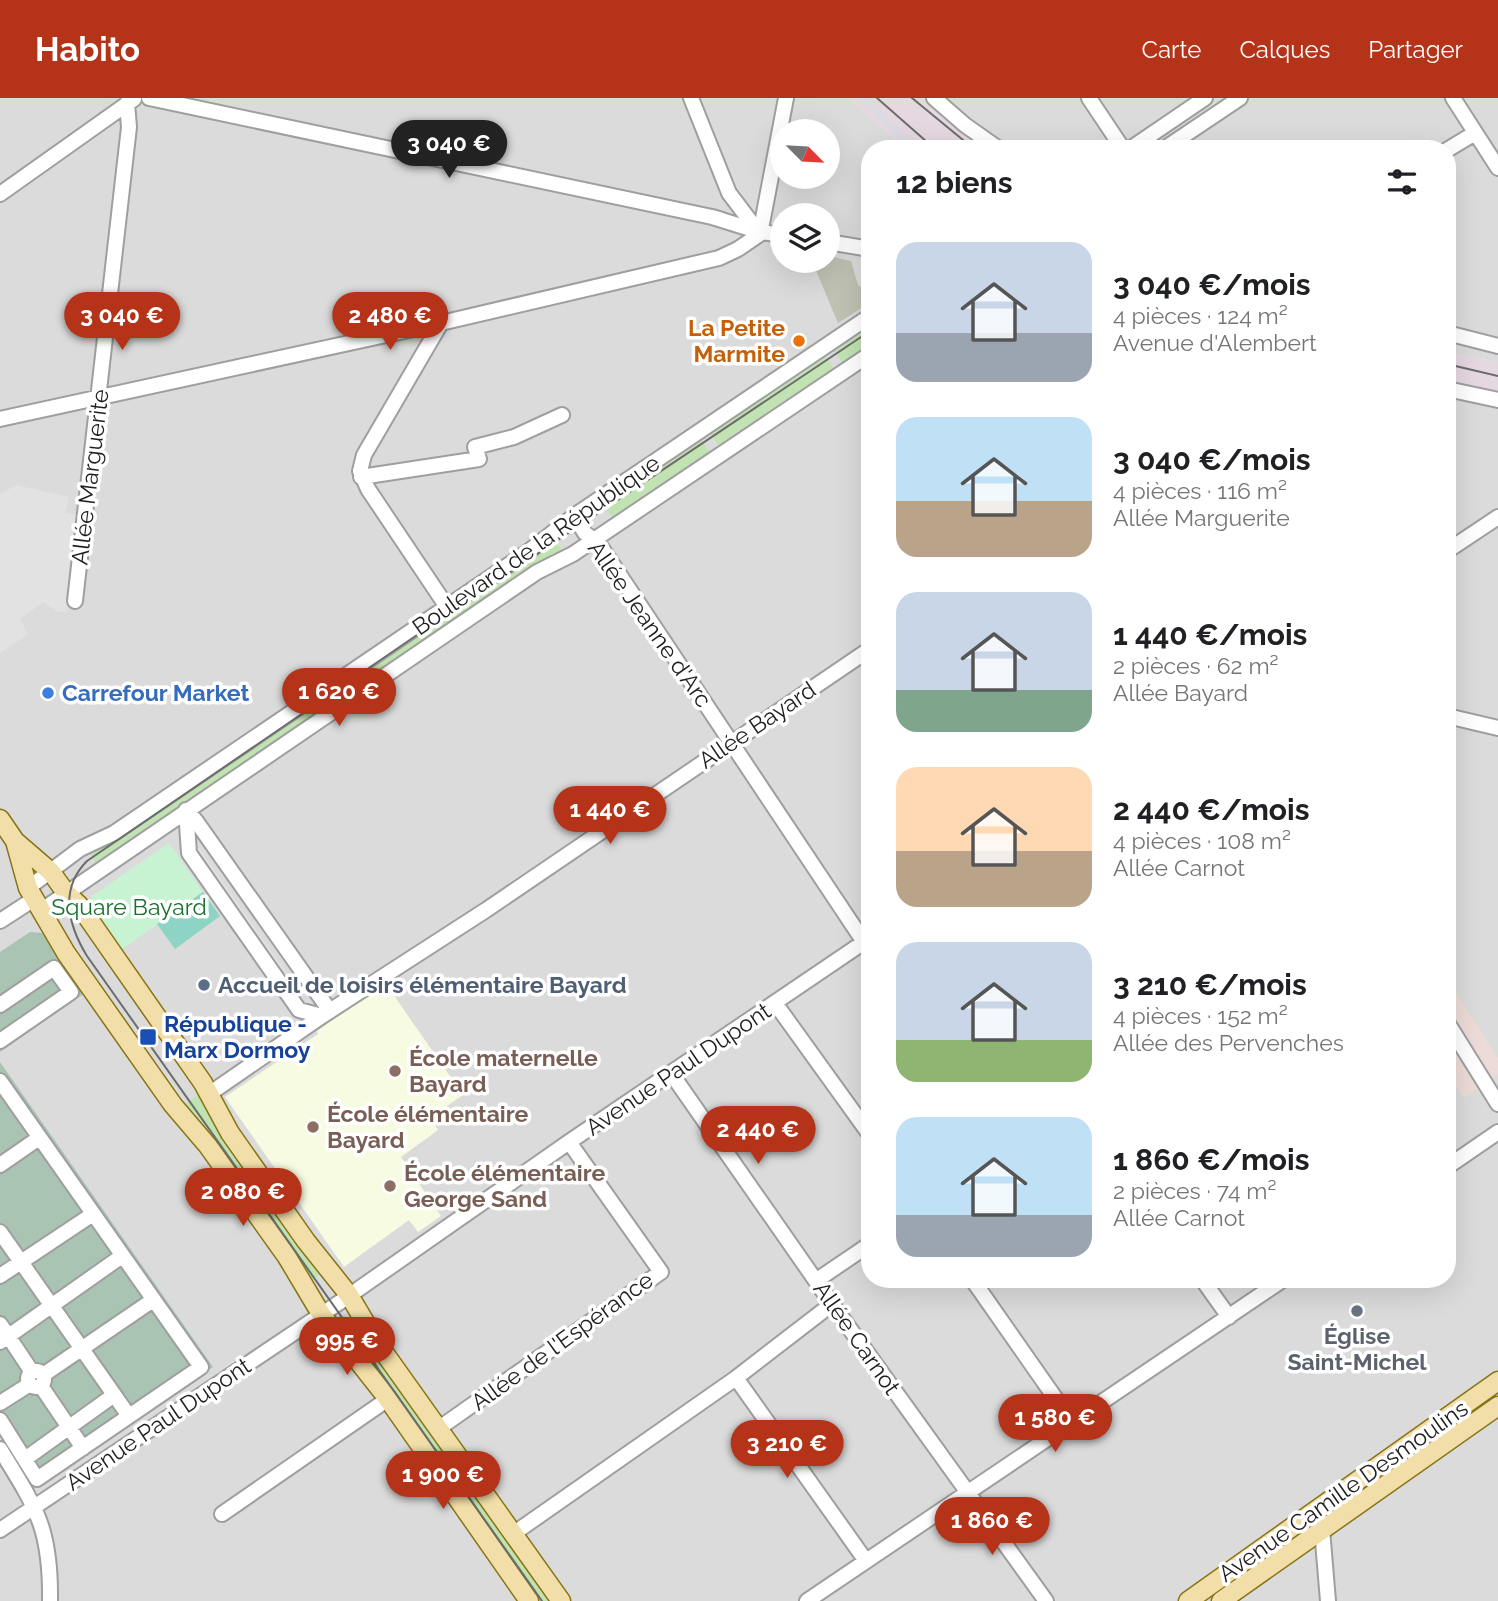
<!DOCTYPE html>
<html lang="fr">
<meta charset="utf-8">
<style>
:root{--surface:#fff;--page:#f2f2f2;--text:#202124;--muted:#757577;--accent:#b53318}
body{margin:0;font-family:Raleway,sans-serif;background:var(--page);color:var(--text);height:100vh;display:flex;flex-direction:column;font-size:26px;white-space:nowrap}
*{box-sizing:border-box;margin:0}
p{font-size:23px;color:var(--muted)}
.icon{flex:none;width:38px;height:38px;fill:none;stroke:currentColor;stroke-width:2;stroke-linecap:round;stroke-linejoin:round}
.map{position:relative;flex:1;overflow:hidden}
.sheet{position:absolute;left:861px;top:42px;width:595px;height:1148px;display:flex;flex-direction:column;background:var(--surface);border-radius:28px;box-shadow:0 7px 28px #0002}
.sheet>*{flex:none}
.needle{width:46px;rotate:114deg}
.buttons{position:absolute;left:770px;top:21px;display:grid;gap:14px}
.buttons a{display:grid;place-items:center;width:70px;height:70px;border-radius:50%;background:var(--surface);box-shadow:0 7px 28px #0002;font-size:35px}
.price{position:absolute;translate:-50% -60px;padding:0 16px;border-radius:24px;background:var(--accent);color:#fff;font-size:23px;line-height:46px;filter:drop-shadow(0 2px 4px #0008)}
.price::after{content:'';position:absolute;left:50%;top:42px;width:21px;height:16px;margin-left:-10px;background:inherit;clip-path:polygon(0 0,100% 0,50% 100%)}
.price.selected{background:#222;color:#fff}
ul{padding:0;list-style:none}
li{display:flex;align-items:center;gap:21px;height:175px;padding:0 35px}
li span{display:grid;place-items:center;flex:none;width:196px;height:140px;border-radius:21px;color:#555}
li>.icon{margin-inline-start:auto}
span .icon{width:84px;height:84px;fill:#fffc;stroke-width:1}
li b{font-size:30px}
h2{display:flex;justify-content:space-between;align-items:center;height:84px;padding:0 35px;font-size:30px}
header{display:flex;align-items:center;gap:42px;box-sizing:border-box;height:98px;padding:0 35px;background:var(--accent);color:#fff}
header strong{font-size:33px}
nav{display:flex;gap:38px;margin-inline-start:auto;font-size:24px}
.map>svg:first-child{display:block}
.residential{fill:#dcdbdb;fill-rule:evenodd}
.commercial{fill:#eddbd7}
.industrial{fill:#e6d8e1}
.education{fill:#f7fbe1}
.construction{fill:#bfc1b2}
.grass{fill:#c1e2b1}
.cemetery{fill:#a9c4b2}
.park{fill:#c7f3d2}
.pitch{fill:#8dd4c4}
.parking{fill:#e2e2e2}
.plaza{fill:#dcdae3}
.lines{fill:none;stroke-linecap:round;stroke-linejoin:round}
.minor-casing{stroke:#9f9f9f;stroke-width:18}
.major-casing{stroke:#877412;stroke-width:21}
.minor{stroke:#fff;stroke-width:14}
.major{stroke:#f1dea8;stroke-width:18}
.tram{stroke:#6c6c6c;stroke-width:2}
.food-dot{fill:#e8710a;stroke:#fff;stroke-width:2.5}
.shop-dot{fill:#3f7fe0;stroke:#fff;stroke-width:2.5}
.service-dot{fill:#5c6f8a;stroke:#fff;stroke-width:2.5}
.transit-dot{fill:#1a4fb4;stroke:#fff;stroke-width:2.5}
.education-dot{fill:#8d6e63;stroke:#fff;stroke-width:2.5}
.worship-dot{fill:#6b7280;stroke:#fff;stroke-width:2.5}
.labels{text-anchor:middle;stroke-width:7;stroke-linejoin:round;paint-order:stroke}
.food-label{font-size:23px;font-weight:bold;fill:#c56008;stroke:#fff;text-anchor:end}
.street-label{font-size:23px;fill:#1e1e1e;stroke:#fff}
.shop-label{font-size:23px;font-weight:bold;fill:#366cbe;stroke:#fff;text-anchor:start}
.park-label{font-size:23px;fill:#18702f;stroke:#fff}
.service-label{font-size:23px;font-weight:bold;fill:#4e5e75;stroke:#fff;text-anchor:start}
.transit-label{font-size:23px;font-weight:bold;fill:#164399;stroke:#fff;text-anchor:start}
.education-label{font-size:23px;font-weight:bold;fill:#785e54;stroke:#fff;text-anchor:start}
.worship-label{font-size:23px;font-weight:bold;fill:#5b616d;stroke:#fff}
</style>
<header>
<strong>Habito</strong>
<nav><a>Carte</a><a>Calques</a><a>Partager</a></nav>
</header>
<div class="map">
<svg width="1498" height="1503" viewBox="0 0 1498 1503">
<rect width="100%" height="100%" fill="#eeede5"/>
<path class="residential" d="M0 0H849L906 51H870V1181H1447V295L1498 306V1503H0ZM782 33H828V79H782ZM782 117H828V163H782Z
M932 0H1498V264L1447 254V51H1002Z"/>
<path class="commercial" d="M1447 881 1498 960V976L1464 1000 1447 974Z"/>
<path class="industrial" d="M849 0H932L1002 51H906Z
M1447 254 1498 264V306L1447 295Z"/>
<path class="education" d="M386 886 463 997 430 1020 438 1032 401 1059 441 1118 418 1134 409 1122 344 1169 225 999 318 936 317 933Z"/>
<path class="construction" d="M828 158 851 163 858 187 862 190 868 206 838 225 812 163H828Z"/>
<path class="grass" d="M870 229V245L842 264 834 253Z
M826 259 834 270 718 347 711 336Z
M702 343 709 354 612 419 604 408Z
M553 439 565 456 98 769 88 753Z
M203 993 326 1173 308 1185 181 1009Z
M362 1223 553 1503H536L344 1236Z"/>
<path class="cemetery" d="M30 834 42 835 85 895 0 954V854Z
M0 964 213 1269 34 1391 0 1338Z"/>
<path class="park" d="M169 745 203 794 121 852 90 808 92 798Z"/>
<path class="pitch" d="M203 794 220 818 175 851 157 826Z"/>
<path class="parking" d="M16 387 69 399 65 415 77 416 66 514 57 513 43 504 20 521 28 536 0 555V396Z
M198 749 299 893 293 898 192 753Z"/>
<path class="plaza" d="M858 0H869L919 51H908Z"/>
<g class="lines">
<g class="minor-casing">
<path id="minor" d="M149 0 712 119C736 126 758 135 782 137
M691 0 729 95 757 132
M934 0 965 27 999 51
M1089 0 1123 51
M1453 0 1498 70
M1130 51 1205 0
M1164 51 1240 0
M1447 52 1475 35
M0 96 134 1
M760 136 786 0
M828 144 870 151
M441 225 364 357 360 373 368 391 447 509
M1447 235 1498 248
M1447 291 1498 302
M0 321 441 225 719 160 738 151 760 136
M361 379 479 361 475 349 514 339 562 317
M574 418 585 435 599 446 864 844
M1447 453 1498 419
M75 503 129 29 127 5
M1447 618 1498 630
M186 712 189 755 299 912 322 918
M186 712 196 723 330 913
M28 790 80 751 114 735 529 453 574 418 870 218
M42 812 537 474 573 456 870 256
M0 823 34 801
M775 905 870 1037
M0 907 54 870 71 894 0 943
M1447 924 1498 1006
M671 975 832 1206 1046 1503
M0 983 201 1269 37 1381 0 1322
M209 996 322 918 486 812 870 551
M0 1067 39 1040
M1447 1069 1498 1034
M0 1134 129 1318
M0 1178 93 1116
M972 1181 1072 1324
M1202 1181 1229 1219
M817 1182 870 1146
M0 1226 32 1274
M0 1244 122 1158
M28 1281a8 8 0 1 1 16 0a8 8 0 1 1-16 0Z
M43 1277 153 1202
M736 1280 866 1463
M41 1288 83 1350
M0 1305 30 1286
M438 1331 661 1174 569 1044
M0 1351C37 1411 51 1431 50 1503
M25 1361 114 1297
M222 1416 388 1301
M1322 1431 1328 1503
M0 1432 340 1204 569 1044 870 840
M513 1436 736 1280 832 1206
M807 1503 1284 1181"/>
</g>
<g class="major-casing">
<path id="major" d="M0 721 15 743 51 774 66 795 79 807 203 985 230 1035 306 1143 349 1197 378 1246 561 1503
M15 743 28 790 66 855 173 1007 208 1048 287 1159 321 1216 388 1301 529 1503
M1188 1503 1498 1283
M1221 1503 1498 1308"/>
</g>
<use href="#minor" class="minor"/>
<use href="#major" class="major"/>
<path class="tram" d="M877 0 935 51
M912 0 974 51
M1447 266 1498 278
M542 1503 87 858C68 827 59 791 87 763L452 513 870 233"/>
</g>
<circle class="food-dot" cx="799" cy="243" r="7"/>
<circle class="shop-dot" cx="48" cy="595" r="7"/>
<circle class="service-dot" cx="204" cy="887" r="7"/>
<rect class="transit-dot" x="139" y="930" width="18" height="18" rx="3.5"/>
<g class="education-dot">
<circle cx="395" cy="973" r="7"/>
<circle cx="313" cy="1029" r="7"/>
<circle cx="390" cy="1088" r="7"/>
</g>
<circle class="worship-dot" cx="1357" cy="1213" r="7"/>
<g class="labels">
<g class="food-label">
<text x="785" y="238">La Petite<tspan x="785" dy="26">Marmite</tspan></text>
</g>
<g class="street-label">
<text transform="translate(90 379) rotate(-83)" y="8">Allée Marguerite</text>
<text transform="translate(536 447) rotate(-35)" y="8">Boulevard de la République</text>
<text transform="translate(650 526) rotate(55)" y="8">Allée Jeanne d'Arc</text>
<text transform="translate(757 627) rotate(-34)" y="8">Allée Bayard</text>
<text transform="translate(678 971) rotate(-34)" y="8">Avenue Paul Dupont</text>
<text transform="translate(857 1240) rotate(55)" y="8">Allée Carnot</text>
<text transform="translate(562 1243) rotate(-36)" y="8">Allée de l'Espérance</text>
<text transform="translate(158 1326) rotate(-34)" y="8">Avenue Paul Dupont</text>
<text transform="translate(1343 1393) rotate(-35)" y="8">Avenue Camille Desmoulins</text>
</g>
<g class="shop-label">
<text x="62" y="603">Carrefour Market</text>
</g>
<g class="park-label">
<text x="129" y="817">Square Bayard</text>
</g>
<g class="service-label">
<text x="218" y="895">Accueil de loisirs élémentaire Bayard</text>
</g>
<g class="transit-label">
<text x="164" y="934">République -<tspan x="164" dy="26">Marx Dormoy</tspan></text>
</g>
<g class="education-label">
<text x="409" y="968">École maternelle<tspan x="409" dy="26">Bayard</tspan></text>
<text x="327" y="1024">École élémentaire<tspan x="327" dy="26">Bayard</tspan></text>
<text x="404" y="1083">École élémentaire<tspan x="404" dy="26">George Sand</tspan></text>
</g>
<g class="worship-label">
<text x="1357" y="1246">Église<tspan x="1357" dy="26">Saint-Michel</tspan></text>
</g>
</g>
</svg>
<div class="buttons">
<a><svg class="needle" viewBox="-14 -14 28 28"><path d="M0-13l5 13h-10z" fill="#e53935"/><path d="M0 13l5-13h-10z" fill="#757577"/></svg></a>
<a><svg class="icon" aria-label="layers" viewBox="0 0 24 24"><path d="M12 4l9 5-9 5-9-5zM3 14l9 5 9-5"/></svg></a>
</div>
<b class="price selected" style="left:449px;top:82px">3 040 €</b>
<b class="price" style="left:122px;top:254px">3 040 €</b>
<b class="price" style="left:390px;top:254px">2 480 €</b>
<b class="price" style="left:339px;top:630px">1 620 €</b>
<b class="price" style="left:610px;top:748px">1 440 €</b>
<b class="price" style="left:758px;top:1068px">2 440 €</b>
<b class="price" style="left:243px;top:1130px">2 080 €</b>
<b class="price" style="left:347px;top:1279px">995 €</b>
<b class="price" style="left:1055px;top:1356px">1 580 €</b>
<b class="price" style="left:787px;top:1382px">3 210 €</b>
<b class="price" style="left:443px;top:1413px">1 900 €</b>
<b class="price" style="left:992px;top:1459px">1 860 €</b>
<section class="sheet">
<h2>12 biens<svg class="icon" aria-label="filters" viewBox="0 0 24 24"><path d="M4 7h16M4 17h16"/><circle cx="9" cy="7" r="2"/><circle cx="15" cy="17" r="2"/></svg></h2>
<ul>
<li><span style="background:linear-gradient(#c9d6e8 65%,#9aa5b1 0)"><svg class="icon" aria-label="home" viewBox="0 0 24 24"><path d="M3 11l9-7 9 7M6 9v11h12V9"/></svg></span><div><b>3 040 €/mois</b><p>4 pièces · 124 m²</p><p>Avenue d'Alembert</p></div></li>
<li><span style="background:linear-gradient(#bfe0f5 60%,#b9a48a 0)"><svg class="icon" aria-label="home" viewBox="0 0 24 24"><path d="M3 11l9-7 9 7M6 9v11h12V9"/></svg></span><div><b>3 040 €/mois</b><p>4 pièces · 116 m²</p><p>Allée Marguerite</p></div></li>
<li><span style="background:linear-gradient(#c9d6e8 70%,#7fa58c 0)"><svg class="icon" aria-label="home" viewBox="0 0 24 24"><path d="M3 11l9-7 9 7M6 9v11h12V9"/></svg></span><div><b>1 440 €/mois</b><p>2 pièces · 62 m²</p><p>Allée Bayard</p></div></li>
<li><span style="background:linear-gradient(#ffd9b3 60%,#b9a48a 0)"><svg class="icon" aria-label="home" viewBox="0 0 24 24"><path d="M3 11l9-7 9 7M6 9v11h12V9"/></svg></span><div><b>2 440 €/mois</b><p>4 pièces · 108 m²</p><p>Allée Carnot</p></div></li>
<li><span style="background:linear-gradient(#c9d6e8 70%,#8fb573 0)"><svg class="icon" aria-label="home" viewBox="0 0 24 24"><path d="M3 11l9-7 9 7M6 9v11h12V9"/></svg></span><div><b>3 210 €/mois</b><p>4 pièces · 152 m²</p><p>Allée des Pervenches</p></div></li>
<li><span style="background:linear-gradient(#bfe0f5 70%,#9aa5b1 0)"><svg class="icon" aria-label="home" viewBox="0 0 24 24"><path d="M3 11l9-7 9 7M6 9v11h12V9"/></svg></span><div><b>1 860 €/mois</b><p>2 pièces · 74 m²</p><p>Allée Carnot</p></div></li>
</ul>
</section>
</div>
